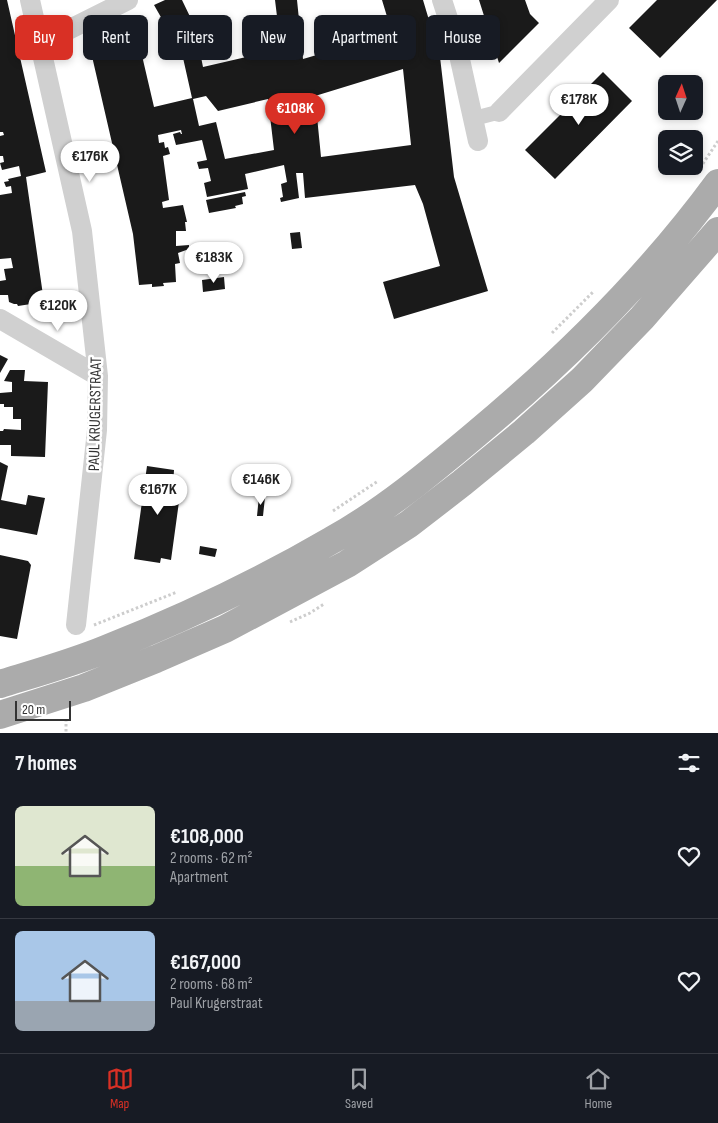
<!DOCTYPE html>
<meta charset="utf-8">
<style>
:root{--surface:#171b24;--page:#242831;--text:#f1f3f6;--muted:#9ea1a6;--line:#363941;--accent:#d93025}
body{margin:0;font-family:"Sofia Sans Condensed",sans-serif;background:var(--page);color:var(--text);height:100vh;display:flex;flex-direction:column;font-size:19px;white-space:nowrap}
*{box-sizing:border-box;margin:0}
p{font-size:16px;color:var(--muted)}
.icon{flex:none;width:28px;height:28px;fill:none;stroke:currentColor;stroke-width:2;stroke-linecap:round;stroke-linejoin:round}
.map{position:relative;height:733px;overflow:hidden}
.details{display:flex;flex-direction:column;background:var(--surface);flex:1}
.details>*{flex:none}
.banner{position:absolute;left:15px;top:15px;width:689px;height:45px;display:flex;gap:10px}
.needle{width:32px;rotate:3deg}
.tools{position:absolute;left:658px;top:75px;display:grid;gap:10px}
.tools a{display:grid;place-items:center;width:45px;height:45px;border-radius:8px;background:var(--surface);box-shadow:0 2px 8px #0003;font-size:25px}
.scale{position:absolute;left:15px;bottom:12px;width:56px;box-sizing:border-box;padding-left:5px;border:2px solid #333;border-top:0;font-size:14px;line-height:18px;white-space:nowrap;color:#333;-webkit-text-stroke:4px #fff;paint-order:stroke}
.price{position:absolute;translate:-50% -42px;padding:0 11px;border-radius:18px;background:#fff;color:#222;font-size:16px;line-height:32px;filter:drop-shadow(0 1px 2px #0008)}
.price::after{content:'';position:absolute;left:50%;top:30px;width:15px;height:11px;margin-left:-8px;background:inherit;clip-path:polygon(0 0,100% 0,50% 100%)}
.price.active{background:var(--accent);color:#fff}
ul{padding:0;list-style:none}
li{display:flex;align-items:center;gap:15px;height:125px;padding:0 15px}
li+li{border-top:1px solid var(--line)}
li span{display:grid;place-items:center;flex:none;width:140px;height:100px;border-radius:8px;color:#555}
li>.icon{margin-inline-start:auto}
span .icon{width:60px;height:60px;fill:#fffc;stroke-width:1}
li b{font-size:21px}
h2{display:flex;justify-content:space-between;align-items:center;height:60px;padding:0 15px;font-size:21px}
.chip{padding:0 18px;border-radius:8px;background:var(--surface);box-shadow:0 2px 8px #0003;font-size:18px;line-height:45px}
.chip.active{background:var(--accent);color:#fff}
.dock{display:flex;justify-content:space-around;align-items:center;height:70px;border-top:1px solid var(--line);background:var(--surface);font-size:14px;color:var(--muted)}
.dock a{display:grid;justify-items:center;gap:2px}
.dock .active{color:var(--accent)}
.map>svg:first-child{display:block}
.building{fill:#1a1a1a;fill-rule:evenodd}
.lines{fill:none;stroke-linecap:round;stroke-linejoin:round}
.path{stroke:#cdcdcd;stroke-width:3;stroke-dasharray:2.5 2.5;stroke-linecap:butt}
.pedestrian{stroke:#d0d0d0;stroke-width:15}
.minor{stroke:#d0d0d0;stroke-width:20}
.primary{stroke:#ababab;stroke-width:28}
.labels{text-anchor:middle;stroke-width:5;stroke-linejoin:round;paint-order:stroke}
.street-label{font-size:16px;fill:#333;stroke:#fff}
</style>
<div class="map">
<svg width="718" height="733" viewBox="0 0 718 733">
<rect width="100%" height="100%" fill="#fff"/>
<path class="building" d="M0 0H7L46 172 26 177 44 302 18 306 17 304H14L9 302 8 295H0V281L6 280 4 269 13 268 11 258 0 259V195L12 193 11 186 6 187 4 182 9 181 8 179 21 176 19 166 2 170 0 163 4 162 3 156H0V136L4 135 3 132H0Z
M165 0H182L195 27 203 67 281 49 275 0H297L303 59 392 33 382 0H423L440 57 454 177 488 291 394 319 383 282 440 266 423 204 415 185 305 198 303 173H296L299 198 281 202 280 198 283 197 281 184 287 182 284 165 245 174 248 189 207 197 204 183 211 181 208 168 199 169 197 162 207 160 202 140 176 145 173 134 180 132 181 134H182L181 130 158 135 159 143 164 142 165 148 168 147 170 154 163 156 169 200 162 202 163 208 183 205 187 222H185L186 231H176V246L189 245V249L178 253 180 263 175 264 176 282 163 283 164 286 152 287V284L139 285 133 234 88 39 105 33V30L113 29 112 26 133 17 154 107 192 98 177 31 169 15 162 19 154 5ZM403 69 411 145 321 157 315 96ZM206 96 218 111 268 99 274 150 225 159 216 122 199 126 193 99Z
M479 0H525L530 14 539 23 499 63Z
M657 0H717L660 58 629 28Z
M603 72 632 101 555 179 525 150Z
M245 192 246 196 242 197 243 204 235 206 236 208 209 213 206 200Z
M300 232 302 248 292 249 290 233Z
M224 277 225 289 203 292 202 280Z
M0 355 8 359 0 373Z
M10 370H25L24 381 48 382 45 457 11 456V445H0V431H3L4 429 21 430V419H13V407H4V404H0V393L12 392V382L4 381Z
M0 462 8 466 1 500 26 505 28 495 45 498 37 535 0 528Z
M147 466 174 470 173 486 181 487 171 560 161 558 160 563 134 559Z
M259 496 265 497 263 516H257Z
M200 546 217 549 215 557 199 554Z
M0 555 28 561 31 565 17 639 0 636Z"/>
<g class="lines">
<path class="path" d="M700 168 718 141
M552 333 593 292
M333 511 378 481
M290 622 310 613 324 604
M94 625 177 592
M66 719V733"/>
<path class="pedestrian" d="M472 119 499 112"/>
<path class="minor" d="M30 0 82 231 98 376 97 430 76 625
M442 0 457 46 478 141
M40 44 128 0
M499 112 609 0
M0 319 98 376"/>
<path class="primary" d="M0 684C36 673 72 663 106 649 184 618 260 582 332 540 383 512 432 471 476 434 566 359 649 277 718 183
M0 715 84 688 156 659 225 629 347 564 409 524 462 483 524 432 582 380 642 318 718 231"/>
</g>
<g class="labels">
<g class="street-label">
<text transform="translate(94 414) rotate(-89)" y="6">PAUL KRUGERSTRAAT</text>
</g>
</g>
</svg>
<div class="tools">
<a><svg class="needle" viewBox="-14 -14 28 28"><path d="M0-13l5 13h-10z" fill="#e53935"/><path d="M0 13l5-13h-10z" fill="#9ea1a6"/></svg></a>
<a><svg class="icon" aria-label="layers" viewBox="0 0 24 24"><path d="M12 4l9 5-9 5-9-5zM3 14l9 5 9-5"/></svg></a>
</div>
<div class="scale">20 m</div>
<b class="price" style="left:579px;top:126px">€178K</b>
<b class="price active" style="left:295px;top:135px">€108K</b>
<b class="price" style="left:90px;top:183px">€176K</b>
<b class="price" style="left:214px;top:284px">€183K</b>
<b class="price" style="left:58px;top:332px">€120K</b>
<b class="price" style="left:261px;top:506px">€146K</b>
<b class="price" style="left:158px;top:516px">€167K</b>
<div class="banner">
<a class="chip active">Buy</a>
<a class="chip">Rent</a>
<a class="chip">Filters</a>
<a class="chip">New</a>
<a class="chip">Apartment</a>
<a class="chip">House</a>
</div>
</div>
<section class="details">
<h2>7 homes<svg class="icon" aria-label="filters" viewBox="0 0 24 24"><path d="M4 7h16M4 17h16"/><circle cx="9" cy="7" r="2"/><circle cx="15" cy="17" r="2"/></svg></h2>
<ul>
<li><span style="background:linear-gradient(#dfe7d0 60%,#8fb573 0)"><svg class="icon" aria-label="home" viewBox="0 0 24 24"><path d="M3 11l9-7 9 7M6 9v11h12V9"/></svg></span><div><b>€108,000</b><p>2 rooms · 62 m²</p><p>Apartment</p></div><svg class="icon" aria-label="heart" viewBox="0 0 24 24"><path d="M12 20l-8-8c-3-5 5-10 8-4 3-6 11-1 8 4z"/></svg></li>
<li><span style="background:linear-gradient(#a9c7e8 70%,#9aa5b1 0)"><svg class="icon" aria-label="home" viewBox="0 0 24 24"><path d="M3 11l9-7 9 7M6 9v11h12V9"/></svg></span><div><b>€167,000</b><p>2 rooms · 68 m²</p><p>Paul Krugerstraat</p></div><svg class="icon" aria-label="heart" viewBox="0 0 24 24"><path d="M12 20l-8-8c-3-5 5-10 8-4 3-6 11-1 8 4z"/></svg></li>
</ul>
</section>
<nav class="dock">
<a class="active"><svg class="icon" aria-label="map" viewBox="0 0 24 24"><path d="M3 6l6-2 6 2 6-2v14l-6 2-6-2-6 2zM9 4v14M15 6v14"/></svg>Map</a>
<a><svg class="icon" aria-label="saved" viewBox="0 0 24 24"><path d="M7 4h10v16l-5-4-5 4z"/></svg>Saved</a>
<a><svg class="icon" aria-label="home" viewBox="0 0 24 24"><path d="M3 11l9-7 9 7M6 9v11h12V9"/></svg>Home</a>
</nav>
